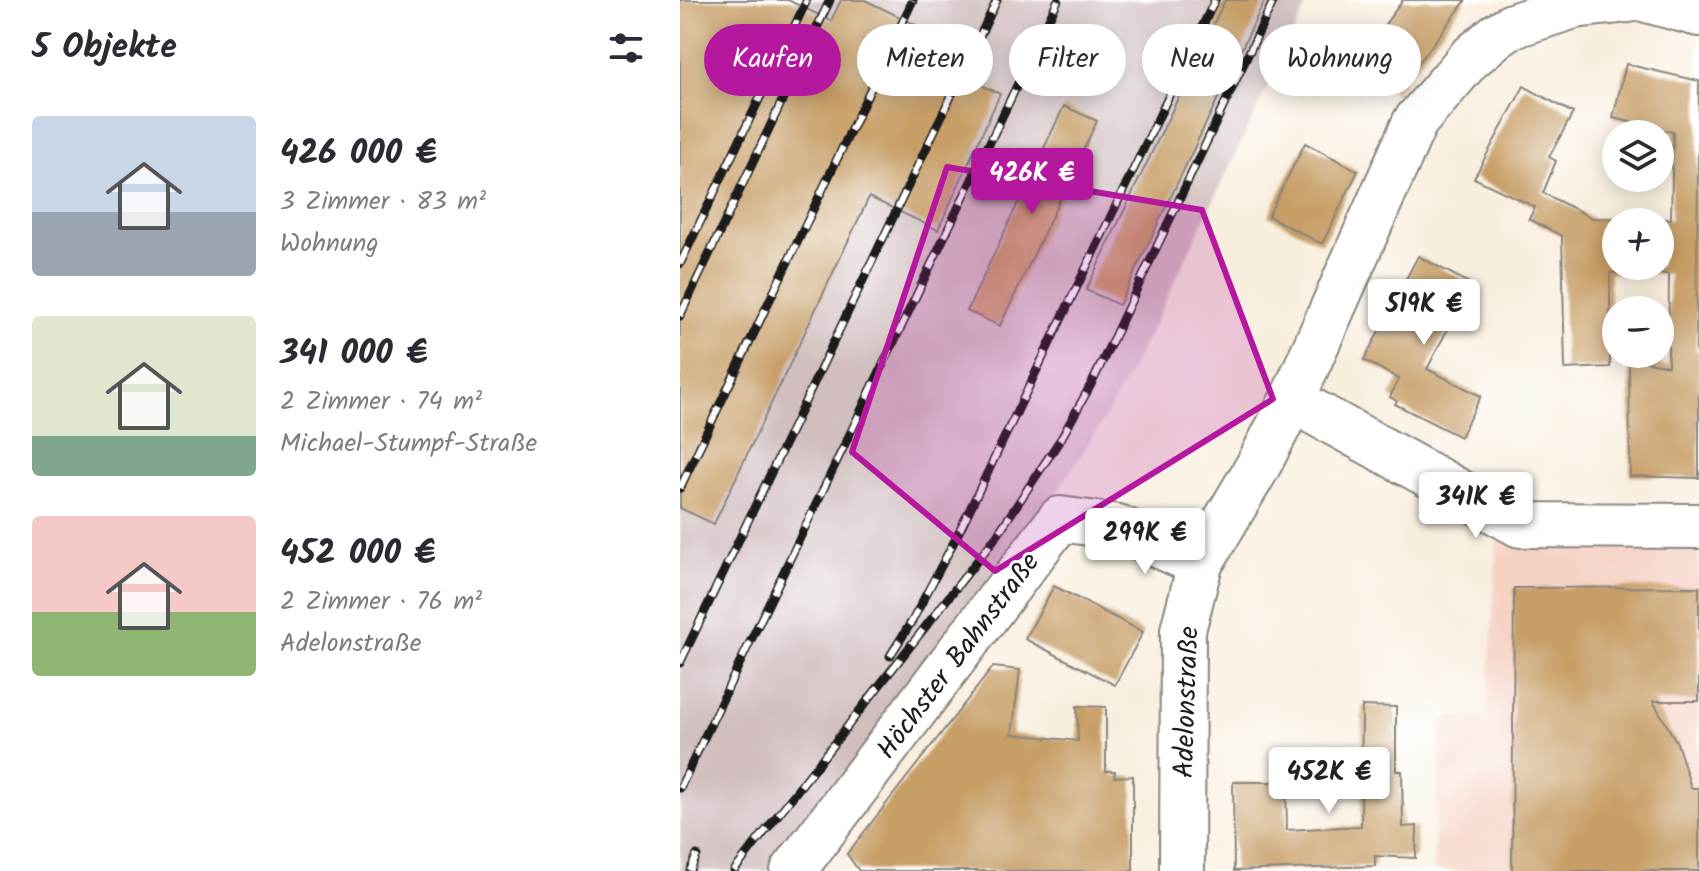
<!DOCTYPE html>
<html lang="de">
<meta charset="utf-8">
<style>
:root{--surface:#fff;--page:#f7f7f7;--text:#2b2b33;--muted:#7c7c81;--accent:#b5179e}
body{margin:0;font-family:Kalam,sans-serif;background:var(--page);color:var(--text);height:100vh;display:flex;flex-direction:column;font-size:30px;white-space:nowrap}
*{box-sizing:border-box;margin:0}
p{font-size:26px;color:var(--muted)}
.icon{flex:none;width:44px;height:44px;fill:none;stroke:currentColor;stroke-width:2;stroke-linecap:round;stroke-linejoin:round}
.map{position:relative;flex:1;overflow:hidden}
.sheet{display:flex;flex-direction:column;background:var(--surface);width:680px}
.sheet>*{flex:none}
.top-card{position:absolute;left:24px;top:24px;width:760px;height:72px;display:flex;gap:16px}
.buttons{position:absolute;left:922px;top:120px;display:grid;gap:16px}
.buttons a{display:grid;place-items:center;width:72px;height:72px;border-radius:50%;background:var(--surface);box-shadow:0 4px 20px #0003;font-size:40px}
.price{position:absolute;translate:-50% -68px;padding:0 18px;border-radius:8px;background:#fff;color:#222;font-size:26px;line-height:52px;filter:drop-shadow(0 2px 4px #0008)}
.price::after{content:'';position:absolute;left:50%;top:48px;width:24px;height:18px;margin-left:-12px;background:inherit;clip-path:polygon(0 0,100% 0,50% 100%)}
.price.on{background:var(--accent);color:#fff}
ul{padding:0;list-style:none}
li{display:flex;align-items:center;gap:24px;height:200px;padding:0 32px}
li span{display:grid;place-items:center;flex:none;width:224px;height:160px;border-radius:8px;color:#555}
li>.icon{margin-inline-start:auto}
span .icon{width:96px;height:96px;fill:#fffc;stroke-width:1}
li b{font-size:34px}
h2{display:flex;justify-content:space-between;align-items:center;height:96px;padding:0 32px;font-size:34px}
.tag{padding:0 28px;border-radius:36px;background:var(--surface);box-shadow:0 4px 20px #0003;font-size:28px;line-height:72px}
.tag.on{background:var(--accent);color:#fff}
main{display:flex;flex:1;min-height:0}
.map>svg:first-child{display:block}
.built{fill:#f6d2c5}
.industrial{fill:#d1bfbf}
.building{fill:#c79e66;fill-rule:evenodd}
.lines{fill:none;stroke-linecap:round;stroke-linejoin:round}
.minor-casing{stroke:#8a857d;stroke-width:48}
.minor{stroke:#fff;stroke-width:44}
.rail-casing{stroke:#1c1c1c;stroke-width:9}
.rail{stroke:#fff;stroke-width:6;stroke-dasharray:18;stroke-linecap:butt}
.marked{fill:#b5179e;fill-opacity:0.2;stroke:#b5179e;stroke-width:6;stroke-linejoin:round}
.labels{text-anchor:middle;stroke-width:6;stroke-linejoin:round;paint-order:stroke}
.street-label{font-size:28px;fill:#1c1c1c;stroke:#fff}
</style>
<main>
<section class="sheet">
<h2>5 Objekte<svg class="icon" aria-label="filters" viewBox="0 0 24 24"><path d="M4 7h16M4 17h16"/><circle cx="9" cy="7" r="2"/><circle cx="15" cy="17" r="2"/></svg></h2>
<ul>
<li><span style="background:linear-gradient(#c9d6e8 60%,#9aa5b1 0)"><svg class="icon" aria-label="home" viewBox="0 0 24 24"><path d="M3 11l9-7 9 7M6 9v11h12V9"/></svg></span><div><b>426 000 €</b><p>3 Zimmer · 83 m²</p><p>Wohnung</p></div></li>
<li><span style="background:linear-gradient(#dfe7d0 75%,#7fa58c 0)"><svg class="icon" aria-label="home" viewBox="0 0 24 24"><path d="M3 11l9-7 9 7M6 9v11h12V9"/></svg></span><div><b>341 000 €</b><p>2 Zimmer · 74 m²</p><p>Michael-Stumpf-Straße</p></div></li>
<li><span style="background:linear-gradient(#f6c9c9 60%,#8fb573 0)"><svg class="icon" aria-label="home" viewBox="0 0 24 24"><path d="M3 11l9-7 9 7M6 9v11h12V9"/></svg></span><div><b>452 000 €</b><p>2 Zimmer · 76 m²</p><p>Adelonstraße</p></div></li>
</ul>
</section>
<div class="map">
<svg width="1019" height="871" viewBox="0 0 1019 871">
<rect width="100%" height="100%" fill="#fff"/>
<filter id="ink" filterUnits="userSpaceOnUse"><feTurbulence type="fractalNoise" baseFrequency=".0125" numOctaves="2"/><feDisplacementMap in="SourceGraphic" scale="16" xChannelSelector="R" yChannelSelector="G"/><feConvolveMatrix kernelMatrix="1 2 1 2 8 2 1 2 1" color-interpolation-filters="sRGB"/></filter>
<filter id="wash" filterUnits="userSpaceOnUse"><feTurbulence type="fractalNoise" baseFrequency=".006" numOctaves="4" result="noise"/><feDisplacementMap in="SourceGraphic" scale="32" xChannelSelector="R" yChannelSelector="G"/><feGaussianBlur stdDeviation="1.8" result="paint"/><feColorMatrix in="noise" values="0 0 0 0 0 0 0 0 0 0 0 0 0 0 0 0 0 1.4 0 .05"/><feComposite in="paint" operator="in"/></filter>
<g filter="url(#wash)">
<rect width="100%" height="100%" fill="#f8eede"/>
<path class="built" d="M817 540 1019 544V871H753L762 717H807Z"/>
<path class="industrial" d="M0 0H629L481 310 431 408 376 494 157 786 98 871H0Z"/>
<g id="blocks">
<path class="building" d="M0 0H108L151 21 161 0H185L265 39 254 62 320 94 258 230 189 197 34 524 0 508Z
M545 0H585L439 305 406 290Z
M723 0H786L715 94 676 64Z
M946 64 1019 81 1016 352 1019 351V478L950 476 949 358 988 366 989 274 930 273V367L885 369 882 236 849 219 855 207 794 178 844 86 893 113 869 157 876 161 863 193 912 218 991 219 993 132 933 118ZM936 222H980V266H936Z
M384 106 417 121 320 326 287 311Z
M625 143 678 171 642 244 588 216Z
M738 256 791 284 747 369 801 396 780 437 715 404 717 401 710 397 719 379 684 360Z
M374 586 463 632 435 685 345 639Z
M1019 587V701H973L997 743 1011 788H1019V871H832L834 588Z
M313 667 340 670 332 734 398 741 397 706 426 707V771H435L434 777 453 776V871H179L167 854Z
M682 706 716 707V771H722L723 827 737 826 736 858 695 856V866L554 871 553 782H606L607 830 681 826Z"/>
</g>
</g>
<g filter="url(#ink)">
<use href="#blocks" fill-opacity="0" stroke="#8a857d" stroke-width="2"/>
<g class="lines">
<g class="minor-casing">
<path id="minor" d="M967 0 1019 14
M612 400 840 525 1019 526
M113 871 380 519 438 527 520 564
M502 871 503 630 520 564 578 466 612 400 735 122 789 59 817 35 832 26 894 6 949 0"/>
</g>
<use href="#minor" class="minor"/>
<g class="rail-casing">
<path id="rail" d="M0 264 127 0
M0 316 150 0
M0 488 233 0
M210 656 232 621 276 538 535 0
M0 663 317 0
M0 788 378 0
M10 871 17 855
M54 871 315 538 382 437 414 379 594 0"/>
</g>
<use href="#rail" class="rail"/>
</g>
</g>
<path class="marked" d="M267 167 522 210 593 399 315 571 172 452Z"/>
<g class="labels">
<g class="street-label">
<text transform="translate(277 655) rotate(-53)" y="10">Höchster Bahnstraße</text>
<text transform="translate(505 702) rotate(-88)" y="10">Adelonstraße</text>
</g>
</g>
</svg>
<div class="buttons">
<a><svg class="icon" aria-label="layers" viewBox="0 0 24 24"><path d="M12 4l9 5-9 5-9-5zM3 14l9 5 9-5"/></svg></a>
<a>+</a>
<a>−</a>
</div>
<b class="price on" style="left:352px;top:216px">426K €</b>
<b class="price" style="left:744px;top:347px">519K €</b>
<b class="price" style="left:796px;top:540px">341K €</b>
<b class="price" style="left:465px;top:576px">299K €</b>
<b class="price" style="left:649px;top:815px">452K €</b>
<div class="top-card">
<a class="tag on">Kaufen</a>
<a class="tag">Mieten</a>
<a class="tag">Filter</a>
<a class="tag">Neu</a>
<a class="tag">Wohnung</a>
</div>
</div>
</main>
